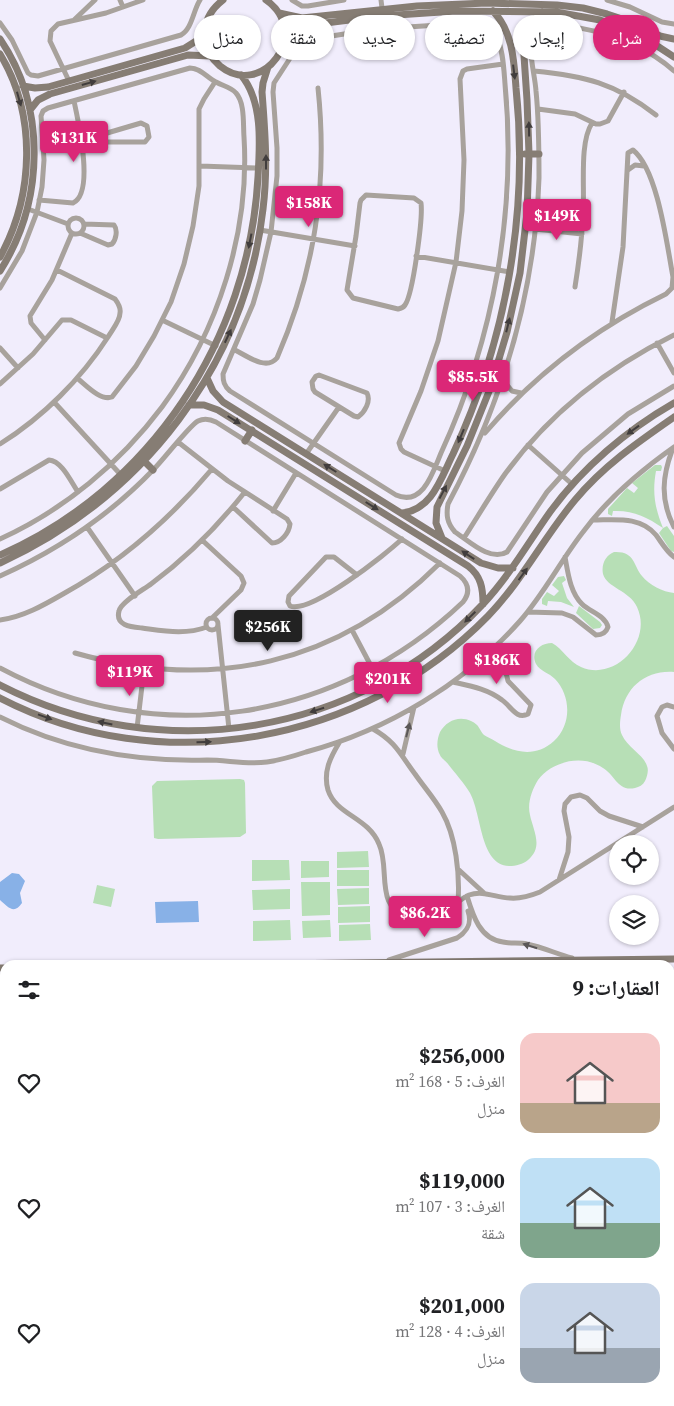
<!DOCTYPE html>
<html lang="ar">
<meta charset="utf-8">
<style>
:root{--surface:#fff;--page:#f6f6f6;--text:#202124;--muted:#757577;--accent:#db2777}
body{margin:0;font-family:"Source Serif 4","Noto Naskh Arabic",serif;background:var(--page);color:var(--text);direction:rtl;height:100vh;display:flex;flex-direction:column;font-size:19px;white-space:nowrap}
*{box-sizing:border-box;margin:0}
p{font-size:16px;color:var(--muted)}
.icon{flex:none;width:28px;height:28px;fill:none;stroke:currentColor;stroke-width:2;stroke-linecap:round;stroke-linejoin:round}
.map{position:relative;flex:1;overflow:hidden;direction:ltr}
.drawer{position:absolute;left:0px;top:960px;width:675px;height:446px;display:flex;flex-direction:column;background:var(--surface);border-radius:15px 15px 0 0;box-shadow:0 1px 4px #0004;direction:rtl}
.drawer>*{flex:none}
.top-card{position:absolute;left:15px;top:15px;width:645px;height:45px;direction:rtl;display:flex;gap:10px}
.fabs{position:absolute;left:609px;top:835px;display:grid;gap:10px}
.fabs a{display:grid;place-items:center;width:50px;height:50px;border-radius:50%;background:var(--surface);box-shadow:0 1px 4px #0004;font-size:25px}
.price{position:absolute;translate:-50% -42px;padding:0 11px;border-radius:5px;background:var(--accent);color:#fff;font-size:16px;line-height:32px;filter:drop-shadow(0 1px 2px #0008)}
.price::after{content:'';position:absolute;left:50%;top:30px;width:15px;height:11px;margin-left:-8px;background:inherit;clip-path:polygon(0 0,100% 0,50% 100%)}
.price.active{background:#222;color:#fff}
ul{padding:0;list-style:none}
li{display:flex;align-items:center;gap:15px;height:125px;padding:0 15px}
li span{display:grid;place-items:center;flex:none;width:140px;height:100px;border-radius:15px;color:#555}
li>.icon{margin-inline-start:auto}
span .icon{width:60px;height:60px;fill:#fffc;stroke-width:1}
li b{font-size:21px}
h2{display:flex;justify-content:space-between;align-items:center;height:60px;padding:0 15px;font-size:21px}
.tag{padding:0 18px;border-radius:22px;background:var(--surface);box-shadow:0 1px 4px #0004;font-size:18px;line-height:45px}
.tag.active{background:var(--accent);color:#fff}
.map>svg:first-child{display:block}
.green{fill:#b7dfb6}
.water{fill:#88b1e7}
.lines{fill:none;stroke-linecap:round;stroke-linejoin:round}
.street{stroke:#a8a29c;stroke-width:5}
.secondary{stroke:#867d74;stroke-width:7}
.oneway{fill:#413d3d}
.oneway2{fill:#5b5758}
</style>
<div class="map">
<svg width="674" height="1406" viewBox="0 0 674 1406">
<rect width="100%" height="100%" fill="#f1edfc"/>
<path class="green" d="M655 465H661L662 467 661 471H656C652 493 655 508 663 528L667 526 674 536V552L671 551 659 533 663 528C647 517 633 510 613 511L612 516 608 514V509L627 488 634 493 638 488 632 483Z
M614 552C635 551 633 565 642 576 649 585 663 592 674 593V672C646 670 625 687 621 715 620 721 619 729 622 735 627 747 644 755 647 766 649 770 647 777 645 781 643 785 639 787 635 788 618 792 615 775 603 768 583 754 552 761 538 780 532 790 527 803 530 815 533 830 544 847 528 860 523 864 516 866 509 866 480 865 482 815 470 793 464 783 455 773 448 764 446 761 441 758 440 755 436 748 437 739 440 732 446 721 459 715 471 721 480 725 479 730 484 735 487 737 492 739 495 741 514 753 535 758 554 741 572 724 571 696 555 679 549 673 540 671 536 664 530 651 541 643 552 643 563 649 569 662 581 667 615 682 653 641 637 607 629 590 607 588 603 574 601 564 606 555 614 552Z
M564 576 566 580 562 583 567 598 574 607 561 602 548 601 547 606 542 604V599L547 592 554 596 559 591 552 585 558 577Z
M579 606 600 622 602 625 600 628 593 629 576 613Z
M240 779 244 780 245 783 246 833 240 837 158 839 154 838 152 786 157 781Z
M368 851 369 867 337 868V852Z
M252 860H289L290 880 252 881Z
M301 861H329V877L301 878Z
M337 870H369V886H337Z
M301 882H330V915L302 916Z
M97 885 115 889 111 907 93 903Z
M369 888V904L338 905 337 889Z
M290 889V909L253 910 252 890Z
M370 906V922L338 923V907Z
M290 920 291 940 253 941V921Z
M330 920 331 937 303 938 302 921Z
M370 924 371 940 339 941V925Z
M5 1217V1302L0 1303V1218Z"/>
<path class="water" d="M12 873 19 874 25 881 20 893 22 903C14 915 8 907 0 900V882Z
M198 901 199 922 156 923 155 902Z"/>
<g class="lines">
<path class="street" d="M120 0 123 7
M292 0 302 6H308L344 0
M381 0 382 8
M607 0 630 7 662 22 674 24
M74 20 95 0
M0 23 12 40 28 73 31 75 38 76 181 35C192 29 193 11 200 0
M439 25C453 25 485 22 494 33 503 43 504 71 505 84 517 210 494 338 441 453 433 472 423 507 396 495L230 391C224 386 223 381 223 374L253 304 260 280 271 232 277 176V148L273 92 274 83 298 46 306 40 376 29Z
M534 71C585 76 615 83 656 115
M674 71C662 60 647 51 633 44 613 35 551 15 536 35 533 38 532 42 531 45 530 60 535 76 536 91 539 120 539 149 539 178 535 293 502 403 448 504 446 515 447 523 455 532 469 541 490 562 507 552L547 492 582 453 628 414 674 386
M69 81 50 41 51 31 58 24 106 13 143 0
M538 109 575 114 596 124H600L608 121 624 92
M141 123 147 126 149 137 145 142H98L96 140 97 136Z
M200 166 259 168
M628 170 635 165 644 166
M366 195 414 198 421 203C423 218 413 294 405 305 403 308 402 308 398 309L353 298 347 290 356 236 360 203 361 200Z
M39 200 73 203C95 193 78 120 74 101
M28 209 68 224
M68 226a8 8 0 1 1 16 0a8 8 0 1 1-16 0Z
M535 229 582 234
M260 230 355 246
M80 233 108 245 112 244C116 240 118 230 114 225L84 224
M416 256 510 272
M575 287C579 262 582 238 583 214 585 188 579 143 592 123
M0 288 22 251 37 212 42 187 44 160 41 116 43 111 48 108 190 68C201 68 207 78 216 82 223 86 231 87 236 93 245 103 243 124 244 137 250 232 218 331 162 407 120 463 64 510 0 539
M162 320 216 346
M45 340 31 323 30 316 52 280 72 233
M657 343 674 373
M0 348 18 368
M235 350C247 356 266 371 277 358 315 270 328 184 318 88
M319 375 367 393C371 401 365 412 358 417L354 416 315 392 313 389 312 382 316 376Z
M77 378C86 385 100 401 112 397L136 366 154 336 171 302 184 264 193 226 199 186V109L204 99 215 82
M503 380 512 391 521 393
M0 384 33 354 62 320H71L107 338
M54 402 121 475
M485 433C536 373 596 328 666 294L672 288 673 277C667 246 658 170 633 150L628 153 623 247 612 322
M178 442 228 481 287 519 290 524C289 533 281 543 272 543L233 507
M0 444C43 417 81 379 108 337 112 330 120 321 120 313 121 308 118 303 115 299L57 270
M528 445 573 485
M673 448C662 476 660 500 674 527
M306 454 339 407
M445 471 404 452 401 449 399 443 421 391 438 341 456 262 462 211 464 160 460 79 463 71 467 69 503 64
M0 489 49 460C62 461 71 482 78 492
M273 511 296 473
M593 520C616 520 640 516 656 535 662 543 666 551 674 557
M87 527 135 596
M464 538C478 516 491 494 505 474 549 414 607 368 674 335
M202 540 241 576 244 583 241 590 212 618
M357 575 334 557H326L289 596 288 602 290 606C311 614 386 554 402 539
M0 576C58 550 110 515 154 469 163 460 190 425 198 421 204 418 210 419 216 422L460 576C469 584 470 593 463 602 337 722 155 751 0 668
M528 612 562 613 573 617 596 635C602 635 606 633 608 627 605 615 590 612 582 604 570 592 568 573 565 557
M206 624a6 6 0 1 1 12 0a6 6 0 1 1-12 0Z
M0 620C23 617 44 605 63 594 121 562 169 520 212 469
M218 625 229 729
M207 627C185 635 165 631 142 628 132 627 115 626 119 611 121 602 143 590 151 584 186 558 217 527 244 493
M352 630 380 683
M75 653C212 692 338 665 440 563
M453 682C471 686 488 689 502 700 511 706 516 720 528 714L531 705 508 681 499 644
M674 707 667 705 662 707 657 716 662 733 674 749
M0 717C65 750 135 762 207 760 227 760 247 765 267 762 281 760 294 756 306 752 388 730 464 684 520 621 544 594 561 560 583 532 608 498 640 471 674 447
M137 728 144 669
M373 729C396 742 400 754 415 774 424 787 434 798 442 812 456 836 460 875 458 902
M339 743C330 758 323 772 328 790 336 815 368 817 379 844 391 870 373 906 410 920 443 933 447 904 469 895 484 890 496 898 510 898 521 899 530 896 540 892L674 807
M403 754 414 707
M459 870 484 893
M559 880 568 852 569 837 564 811 565 804 571 797 580 795 587 798 600 811 609 816 643 827
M467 896C473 916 480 939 503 942 511 944 519 942 527 944 542 947 557 954 572 958
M389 960 457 938C468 931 472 923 468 911
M0 996H5
M0 1005H5
M670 1007H674
M670 1044H674
M0 1074H5
M670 1099H674
M670 1135H674
M670 1166H674
M670 1221H674
M670 1256H674
M65 1406 69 1401"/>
<path class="secondary" d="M223 0C210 10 203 23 205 40 206 50 212 59 220 66 262 100 313 33 266 0
M279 13 302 18 417 6 487 3 557 5 583 8 607 14 631 22 660 36 674 39
M0 39C47 108 44 202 0 271
M285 40 296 31 309 25 382 16 456 11 556 12 600 20 621 27 642 36 674 57
M0 54C37 115 34 195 0 257
M23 86 35 88 48 87 185 48 204 36
M30 110 38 100 50 94 188 55 210 56
M525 154H539
M207 378 213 391 223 402 481 563 498 568H513
M189 405H204L218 410 468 566C481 576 483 588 483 604
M245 441 252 430
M144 461 153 470
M402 513C432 510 441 478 453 454 506 341 529 212 516 88 514 61 513 32 493 11
M442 538 436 523 437 507 467 446 490 389 507 332 520 273 527 213 529 154 527 100 523 41 529 24 542 12
M0 555C151 489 249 339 258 177 260 144 263 101 241 75
M0 563C143 497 245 366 263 209 268 169 265 131 262 92L263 83 268 67
M0 685C161 768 359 736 483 604 510 575 528 543 550 512 582 468 627 430 674 403
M0 698C160 781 363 744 488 616 522 581 544 537 575 500 603 466 638 442 674 417
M185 965 674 959
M0 968H5
M670 973H674
M0 985H5
M553 1401 557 1406
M85 1406 88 1401
M100 1406 104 1401"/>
</g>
<defs><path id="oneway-solid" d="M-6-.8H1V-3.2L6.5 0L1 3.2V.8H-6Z" transform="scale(1.25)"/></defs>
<g class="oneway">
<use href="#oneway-solid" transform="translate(514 72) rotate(83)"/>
<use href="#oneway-solid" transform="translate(89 83) rotate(-16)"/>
<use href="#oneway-solid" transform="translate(19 99) rotate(74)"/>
<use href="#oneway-solid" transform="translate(529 129) rotate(-91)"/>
<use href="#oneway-solid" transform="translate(266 162) rotate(-90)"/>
<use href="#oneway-solid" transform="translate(250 241) rotate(101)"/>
<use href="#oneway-solid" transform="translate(508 325) rotate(-76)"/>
<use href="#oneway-solid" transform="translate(228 336) rotate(-65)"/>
<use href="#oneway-solid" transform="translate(234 420) rotate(32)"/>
<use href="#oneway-solid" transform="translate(633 430) rotate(144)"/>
<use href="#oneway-solid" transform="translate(461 436) rotate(113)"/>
<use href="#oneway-solid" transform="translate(330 468) rotate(-148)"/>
<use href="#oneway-solid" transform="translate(443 492) rotate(-62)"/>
<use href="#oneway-solid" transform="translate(372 506) rotate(32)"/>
<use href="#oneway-solid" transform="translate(468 555) rotate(-147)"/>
<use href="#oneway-solid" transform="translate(523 574) rotate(-54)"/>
<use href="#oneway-solid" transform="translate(470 617) rotate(136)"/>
<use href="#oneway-solid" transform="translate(317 710) rotate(162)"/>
<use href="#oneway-solid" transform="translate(45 717) rotate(20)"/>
<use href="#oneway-solid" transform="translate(105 723) rotate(-168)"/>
<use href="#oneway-solid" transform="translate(204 742) rotate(-2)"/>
</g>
<g class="oneway2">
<use href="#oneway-solid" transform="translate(408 730) rotate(-76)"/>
<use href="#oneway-solid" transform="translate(530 946) rotate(-163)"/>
</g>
</svg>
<div class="fabs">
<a><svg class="icon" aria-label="locate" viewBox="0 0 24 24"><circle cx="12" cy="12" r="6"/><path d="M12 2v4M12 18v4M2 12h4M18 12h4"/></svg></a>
<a><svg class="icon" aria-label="layers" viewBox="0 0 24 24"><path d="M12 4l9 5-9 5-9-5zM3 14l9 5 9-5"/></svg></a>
</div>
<b class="price" style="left:74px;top:163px">$131K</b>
<b class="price" style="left:309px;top:228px">$158K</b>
<b class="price" style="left:557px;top:241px">$149K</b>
<b class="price" style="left:473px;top:402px">$85.5K</b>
<b class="price active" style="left:268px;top:652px">$256K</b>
<b class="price" style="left:497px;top:685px">$186K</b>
<b class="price" style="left:130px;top:697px">$119K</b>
<b class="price" style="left:388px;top:704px">$201K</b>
<b class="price" style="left:425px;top:938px">$86.2K</b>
<div class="top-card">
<a class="tag active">شراء</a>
<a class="tag">إيجار</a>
<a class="tag">تصفية</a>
<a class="tag">جديد</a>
<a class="tag">شقة</a>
<a class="tag">منزل</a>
</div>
<section class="drawer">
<h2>العقارات: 9<svg class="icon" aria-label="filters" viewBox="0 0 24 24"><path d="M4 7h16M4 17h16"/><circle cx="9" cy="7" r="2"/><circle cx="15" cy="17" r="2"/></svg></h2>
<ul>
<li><span style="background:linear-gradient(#f6c9c9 70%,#b9a48a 0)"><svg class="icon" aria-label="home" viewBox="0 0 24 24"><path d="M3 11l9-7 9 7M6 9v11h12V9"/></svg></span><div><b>$256,000</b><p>الغرف: 5 · 168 m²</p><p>منزل</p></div><svg class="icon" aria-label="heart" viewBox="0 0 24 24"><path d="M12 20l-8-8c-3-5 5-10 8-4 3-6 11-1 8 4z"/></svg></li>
<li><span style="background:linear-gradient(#bfe0f5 65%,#7fa58c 0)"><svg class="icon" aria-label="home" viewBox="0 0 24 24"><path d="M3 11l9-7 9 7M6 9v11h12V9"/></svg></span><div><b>$119,000</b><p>الغرف: 3 · 107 m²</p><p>شقة</p></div><svg class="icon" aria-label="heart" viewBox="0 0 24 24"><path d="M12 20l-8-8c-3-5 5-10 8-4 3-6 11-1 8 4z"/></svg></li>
<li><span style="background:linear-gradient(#c9d6e8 65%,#9aa5b1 0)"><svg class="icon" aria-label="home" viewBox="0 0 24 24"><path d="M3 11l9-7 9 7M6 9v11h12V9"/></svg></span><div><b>$201,000</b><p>الغرف: 4 · 128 m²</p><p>منزل</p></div><svg class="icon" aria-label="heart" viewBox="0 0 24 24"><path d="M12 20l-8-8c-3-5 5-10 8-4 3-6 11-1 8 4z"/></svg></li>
</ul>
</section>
</div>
